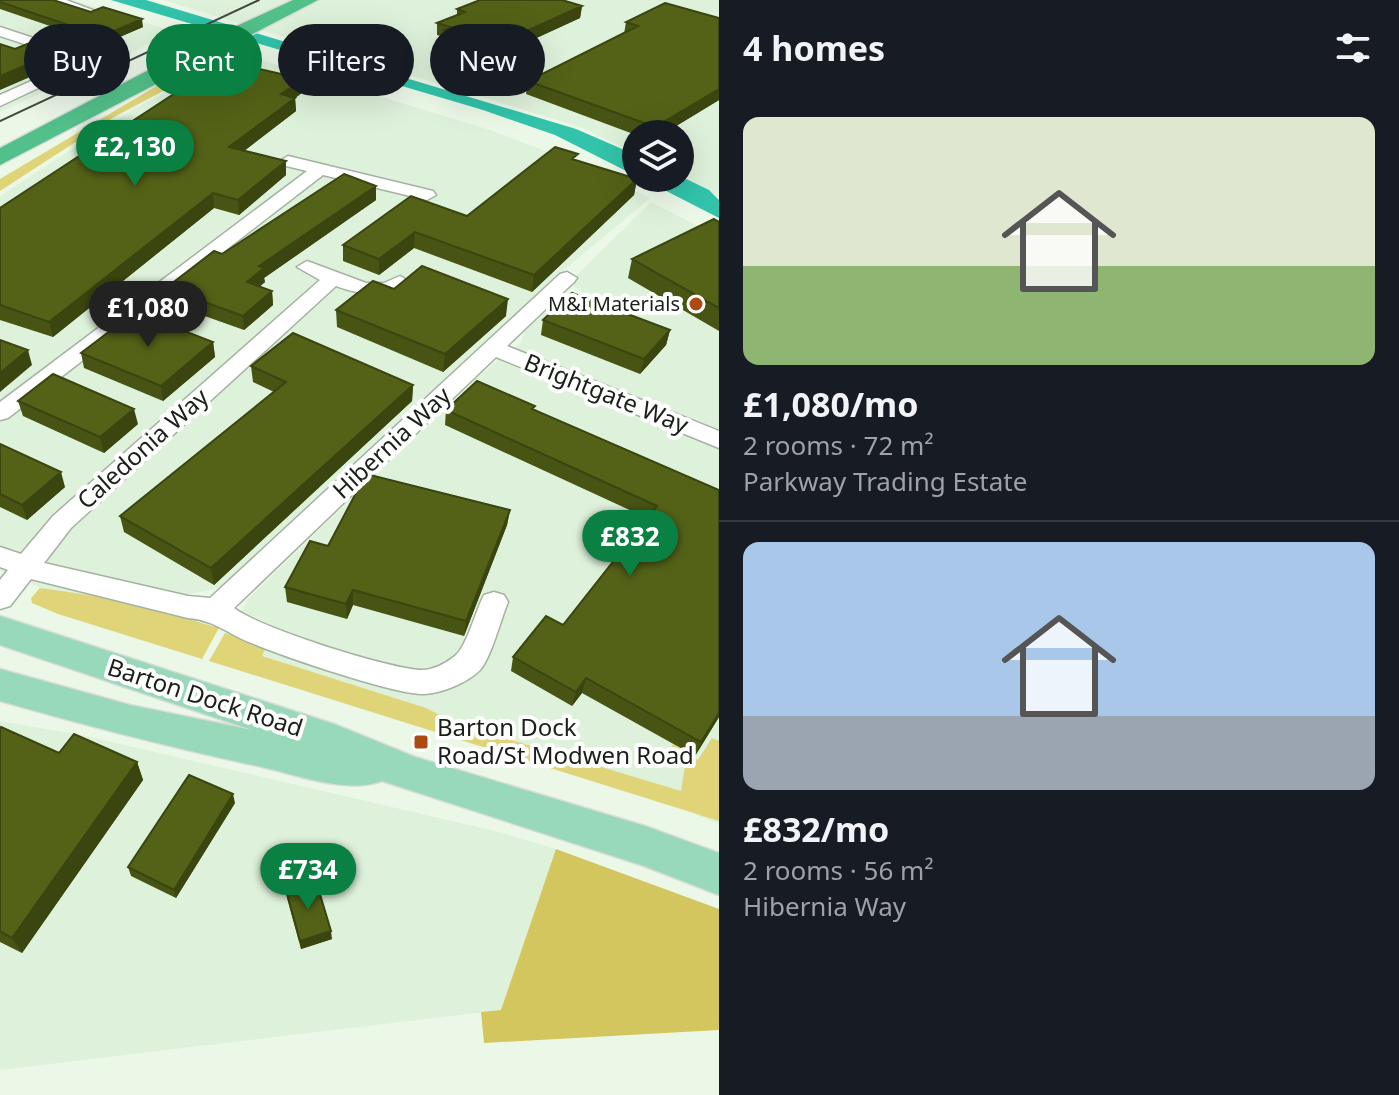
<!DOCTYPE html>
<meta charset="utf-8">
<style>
:root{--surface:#171b24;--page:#242831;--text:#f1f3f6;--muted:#9ea1a6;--line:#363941;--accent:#0b8043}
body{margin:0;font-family:"Noto Sans",sans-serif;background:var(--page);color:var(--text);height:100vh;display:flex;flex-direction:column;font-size:30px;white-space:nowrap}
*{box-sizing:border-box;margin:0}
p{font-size:26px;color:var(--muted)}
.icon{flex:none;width:44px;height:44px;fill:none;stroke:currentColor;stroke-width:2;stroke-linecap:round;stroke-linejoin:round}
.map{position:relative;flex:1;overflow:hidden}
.details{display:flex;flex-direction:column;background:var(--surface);width:680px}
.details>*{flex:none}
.banner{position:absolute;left:24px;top:24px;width:574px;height:72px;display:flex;gap:16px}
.tools{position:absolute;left:622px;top:120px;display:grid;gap:16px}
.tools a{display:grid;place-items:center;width:72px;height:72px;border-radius:50%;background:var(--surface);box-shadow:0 8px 32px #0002;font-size:40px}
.price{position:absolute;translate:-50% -68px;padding:0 18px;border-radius:28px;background:var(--accent);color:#fff;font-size:26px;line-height:52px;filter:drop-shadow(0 2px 4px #0008)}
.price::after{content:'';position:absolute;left:50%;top:48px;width:24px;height:18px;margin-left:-12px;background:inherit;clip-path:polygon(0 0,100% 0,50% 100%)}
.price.selected{background:#222;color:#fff}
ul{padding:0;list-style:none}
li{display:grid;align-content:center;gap:16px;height:424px;padding:0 24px}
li+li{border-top:2px solid var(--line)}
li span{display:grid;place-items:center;height:248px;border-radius:16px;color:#555}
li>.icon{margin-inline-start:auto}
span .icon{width:144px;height:144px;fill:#fffc;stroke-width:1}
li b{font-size:34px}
h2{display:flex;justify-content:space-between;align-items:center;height:96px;padding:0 24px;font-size:34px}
.pill{padding:0 28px;border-radius:36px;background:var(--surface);box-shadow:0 8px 32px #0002;font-size:28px;line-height:72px}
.pill.selected{background:var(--accent);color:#fff}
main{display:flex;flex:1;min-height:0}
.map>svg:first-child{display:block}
.built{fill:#def1da}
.green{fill:#e0d479}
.forest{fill:#d3c65f}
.water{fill:#32c3aa}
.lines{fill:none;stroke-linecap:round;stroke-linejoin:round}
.minor-casing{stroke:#a5b2a2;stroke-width:3}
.major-casing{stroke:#dadbda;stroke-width:3}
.highway-casing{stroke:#dadbda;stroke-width:3}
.minor{fill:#fff;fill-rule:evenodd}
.major{fill:#97d9b8;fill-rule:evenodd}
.highway{fill:#52c089;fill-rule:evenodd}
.tram{stroke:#444a42;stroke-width:2}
.wall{fill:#475414}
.shaded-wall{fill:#3a4510}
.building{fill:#536217;stroke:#3a4510;stroke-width:2}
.poi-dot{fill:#ad4a11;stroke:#fff;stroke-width:3}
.labels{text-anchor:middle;stroke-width:8;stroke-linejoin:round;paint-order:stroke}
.far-poi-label{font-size:20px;fill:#1a1f19;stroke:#fff;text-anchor:end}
.street-label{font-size:24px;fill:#1a1f19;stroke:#fff}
.poi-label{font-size:24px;fill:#1a1f19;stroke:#fff;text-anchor:start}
</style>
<main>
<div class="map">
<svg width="719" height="1095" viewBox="0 0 719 1095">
<rect width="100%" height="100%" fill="#ebf8e8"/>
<path class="built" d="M0 0H72L175 32 0 112Z
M163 0H719V197L680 175V134H636V154L580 127Z
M241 54 487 129 578 163 650 198 539 291 219 588 189 594 176 619 44 589 0 570V196L134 109Z
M651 202 719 237V824L696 815 699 802 448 725 224 646 248 599 481 374 521 342 525 331 560 298 634 325 569 283Z
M0 721 86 736 495 831 556 849 501 1010 0 1070Z"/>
<path class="green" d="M217 50 235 53 114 117 0 191V179Z
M40 588 124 600 219 628 202 659 58 614 32 603 31 598Z
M225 633 267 645 262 656 426 708 455 723 681 791 686 759 670 752 673 744 698 760 712 738 719 741V821L209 661Z"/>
<path class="forest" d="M556 849 719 909V1030L484 1043 481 1012 501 1010Z"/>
<path class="water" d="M111 0H146L576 129 636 155V176L555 135 483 110Z
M680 176 709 190 719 200V218L641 178Z"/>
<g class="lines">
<g class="minor-casing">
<path id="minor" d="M47 0H66L98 12 91 16Z
M0 27 94 58 96 61 0 106V95L76 61 0 36Z
M288 156 433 191 436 195 427 200 323 175 8 418 0 420V402L307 171 282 165 280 161Z
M307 261 366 283H384L400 276 410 282C392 303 359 294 336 286L71 528 44 563 188 596 210 598 560 274 567 272 577 278 574 282 507 346 719 431V448L496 357 234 608C260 628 389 669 422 670 434 670 446 663 455 656 467 646 476 610 484 595L494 592 504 595 508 602C501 619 491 658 480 670 467 683 442 693 424 694 396 695 285 657 254 644 229 635 215 620 188 618L31 579 10 606 0 609V580L8 570 0 567V547L21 554 53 516 320 280 297 267Z"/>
</g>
<g class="major-casing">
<path id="major" d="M0 616 334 724 415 757 645 826 719 853V895L644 866 382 781C346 794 298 775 262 767 173 748 87 726 0 701V669L130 705 252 730 0 645Z"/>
</g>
<g class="highway-casing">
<path id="highway" d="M293 0H318L0 165V148L202 42Z"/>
</g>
<use href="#minor" class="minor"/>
<use href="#major" class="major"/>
<use href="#highway" class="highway"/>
<path class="tram" d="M0 121 259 0"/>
</g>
<path class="wall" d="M0 0 143 27 115 39 105 36 94 41 0 9Z
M582 6 580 18 508 51 485 42 467 50 444 41V37L437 35V23L457 15V9Z
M719 18V100L663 134 636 135 526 94 528 81 624 34 626 22Z
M303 92 295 98 296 111 244 151 286 161V175L239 215 214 208 53 337 0 320V208Z
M577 160 637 179 634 195 532 292 414 248 379 275 343 261V245L467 216Z
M376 186V200L264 278 265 282 260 286 272 291 273 305 244 330 168 303 166 288Z
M719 222V331L628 278 632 259Z
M394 289 506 316 443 372 337 327 336 310Z
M543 320 670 330 666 345 640 374 541 335Z
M213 342 215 357 163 401 84 368 81 353Z
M251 366 413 385 412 401 214 585 124 532 120 516 274 392 253 382Z
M18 401 138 424 104 453 23 416Z
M446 410H534L719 490V717L695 756 582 693 572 706 511 671 513 657 563 625 647 518 445 425Z
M0 444 65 487 27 520 0 507Z
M510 510 507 525 464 636 353 605 347 619 287 602 285 587 328 546Z
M0 729 59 753 137 762 143 780 22 953 0 942Z
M235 803 176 898 131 876 128 867Z
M286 890 332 939 301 949 287 898Z"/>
<path class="shaded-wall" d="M582 6 580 18 508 51 509 39Z
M142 19 143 27 115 39 114 31Z
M104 28 105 36 94 41 92 33Z
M486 30 485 42 467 50 468 38Z
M64 49 67 61 0 90V76Z
M303 79V92L295 98 296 111 231 161 229 147 281 94Z
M719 89V100L663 134H653L655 127Z
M286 161V175L239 215 238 200Z
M637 179 634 195 532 292 534 275Z
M376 186V200L264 278 265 282 248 297 247 282 259 266Z
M213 193 214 208 53 337 49 322Z
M415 232 414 248 379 275V259Z
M272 291 273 305 244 330 243 316Z
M508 299 506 316 443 372 445 354Z
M670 330 666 345 640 374 644 359Z
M213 342 215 357 163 401 161 386Z
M28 350 32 365 0 392V373Z
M413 385 412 401 214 585 211 568Z
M134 409 138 424 104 453 100 437Z
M61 472 65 487 27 520 22 505Z
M510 510 507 525 464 636 466 621Z
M353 590V605L347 619 346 604Z
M586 678 582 693 572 706 576 692Z
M719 713V717L695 756 701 742Z
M137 762 143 780 22 953 12 938Z
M233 794 235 803 176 898 174 890Z
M331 931 332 939 301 949 300 941Z"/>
<path class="building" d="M0 0H53L91 12 103 7 142 19 114 31 104 28 92 33 0 2Z
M480 0H562L582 6 509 39 486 30 468 38 444 30 450 27 437 23 465 12 457 9Z
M665 3 719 18V89L655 127 528 81 638 26 626 22Z
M37 40 64 49 0 76V44L15 49Z
M224 61 303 79 281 94 295 98 229 147 286 161 238 200 213 193 49 322 0 305V208Z
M555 147 578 154 572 159 637 179 534 275 415 232 379 259 343 245 411 196 467 216Z
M344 174 376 186 259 266 264 268 247 282 272 291 243 316 166 288 214 251 222 254Z
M714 219 719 222V308L632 259Z
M422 266 508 299 445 354 336 310 373 281 394 289Z
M572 293 670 330 644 359 543 320Z
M135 312 213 342 161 386 81 353Z
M293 333 413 385 211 568 120 516 286 382 251 366Z
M0 340 28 350 0 373Z
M53 374 134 409 100 437 18 401Z
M477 381 535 406 532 409 719 490V713L701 742 586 678 576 692 513 657 546 616 563 625 657 506 446 410Z
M0 444 61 472 22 505 0 494Z
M366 474 510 510 466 621 353 590 346 604 285 587 310 541 328 546Z
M1 727 59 753 74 734 137 762 12 938 0 931V729Z
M189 775 233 794 174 890 128 867Z
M316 881 331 931 300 941 286 890Z"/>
<g class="poi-dot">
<circle cx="696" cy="304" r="8"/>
<rect x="413" y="734" width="16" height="16" rx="4"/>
</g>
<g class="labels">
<g class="far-poi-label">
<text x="680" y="311">M&amp;I Materials</text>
</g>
<g class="street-label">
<text transform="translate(606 394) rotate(22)" y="8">Brightgate Way</text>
<text transform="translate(392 443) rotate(-43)" y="8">Hibernia Way</text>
<text transform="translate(143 449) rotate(-42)" y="8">Caledonia Way</text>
<text transform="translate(205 698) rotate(18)" y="8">Barton Dock Road</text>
</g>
<g class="poi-label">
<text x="437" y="736">Barton Dock<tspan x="437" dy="28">Road/St Modwen Road</tspan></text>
</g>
</g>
</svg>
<div class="tools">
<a><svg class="icon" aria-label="layers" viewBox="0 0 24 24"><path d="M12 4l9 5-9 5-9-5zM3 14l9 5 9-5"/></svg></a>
</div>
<b class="price" style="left:135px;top:188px">£2,130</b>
<b class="price selected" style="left:148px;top:349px">£1,080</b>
<b class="price" style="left:630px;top:578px">£832</b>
<b class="price" style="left:308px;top:911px">£734</b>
<div class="banner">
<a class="pill">Buy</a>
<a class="pill selected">Rent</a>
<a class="pill">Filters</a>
<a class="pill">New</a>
</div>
</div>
<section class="details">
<h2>4 homes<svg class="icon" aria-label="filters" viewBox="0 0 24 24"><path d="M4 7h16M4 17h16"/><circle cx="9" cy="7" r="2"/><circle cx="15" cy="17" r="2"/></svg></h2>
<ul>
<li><span style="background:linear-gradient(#dfe7d0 60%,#8fb573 0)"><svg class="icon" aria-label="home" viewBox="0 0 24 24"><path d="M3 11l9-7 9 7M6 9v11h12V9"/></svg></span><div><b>£1,080/mo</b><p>2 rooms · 72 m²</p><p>Parkway Trading Estate</p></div></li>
<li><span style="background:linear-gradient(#a9c7e8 70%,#9aa5b1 0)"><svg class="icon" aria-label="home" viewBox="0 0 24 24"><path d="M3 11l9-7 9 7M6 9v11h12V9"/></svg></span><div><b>£832/mo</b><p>2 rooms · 56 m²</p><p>Hibernia Way</p></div></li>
</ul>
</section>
</main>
